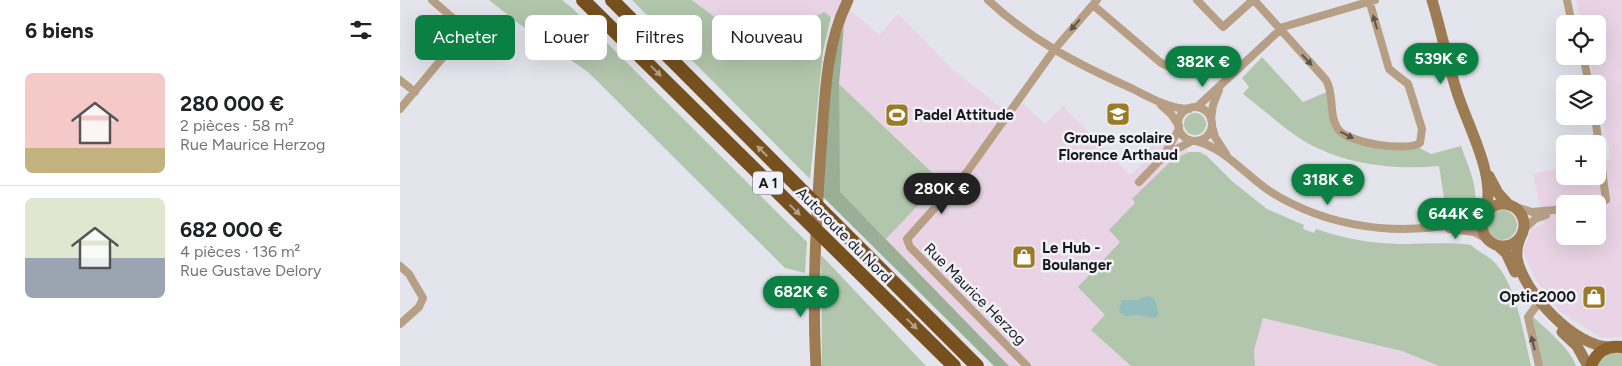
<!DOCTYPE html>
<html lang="fr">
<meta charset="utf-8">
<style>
:root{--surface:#fff;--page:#f2f2f2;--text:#202124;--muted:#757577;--line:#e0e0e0;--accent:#0b8043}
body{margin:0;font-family:Figtree,sans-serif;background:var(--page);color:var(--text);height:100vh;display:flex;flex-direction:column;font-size:19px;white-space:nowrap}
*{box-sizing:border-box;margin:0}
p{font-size:16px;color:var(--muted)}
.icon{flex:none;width:28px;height:28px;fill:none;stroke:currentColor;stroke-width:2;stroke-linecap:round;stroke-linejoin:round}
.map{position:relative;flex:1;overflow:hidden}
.drawer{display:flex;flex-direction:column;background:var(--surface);width:400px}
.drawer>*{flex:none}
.hud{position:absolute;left:15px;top:15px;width:475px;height:45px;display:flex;gap:10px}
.fabs{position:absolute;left:1156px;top:15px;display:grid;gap:10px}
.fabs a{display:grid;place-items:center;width:50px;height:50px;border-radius:8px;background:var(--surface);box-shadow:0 5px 20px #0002;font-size:25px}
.price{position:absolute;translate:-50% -42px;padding:0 11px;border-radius:18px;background:var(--accent);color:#fff;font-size:16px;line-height:32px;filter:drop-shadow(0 1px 2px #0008)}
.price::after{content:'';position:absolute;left:50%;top:30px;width:15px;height:11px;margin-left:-8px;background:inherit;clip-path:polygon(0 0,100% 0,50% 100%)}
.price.selected{background:#222;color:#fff}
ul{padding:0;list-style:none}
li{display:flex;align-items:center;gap:15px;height:125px;padding:0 25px}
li+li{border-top:1px solid var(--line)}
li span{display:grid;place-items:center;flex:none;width:140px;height:100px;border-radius:8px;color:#555}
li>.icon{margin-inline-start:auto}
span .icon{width:60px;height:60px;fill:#fffc;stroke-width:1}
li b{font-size:21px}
h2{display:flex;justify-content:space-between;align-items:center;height:60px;padding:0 25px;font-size:21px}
.chip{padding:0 18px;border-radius:8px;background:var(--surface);box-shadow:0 5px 20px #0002;font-size:18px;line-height:45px}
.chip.selected{background:var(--accent);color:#fff}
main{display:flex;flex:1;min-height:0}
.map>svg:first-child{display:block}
.commercial{fill:#e8d4e4;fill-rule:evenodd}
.green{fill:#b2c6ad}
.forest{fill:#9aaf95}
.water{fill:#93bcbd}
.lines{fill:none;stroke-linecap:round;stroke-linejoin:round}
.street{stroke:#b69f84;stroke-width:8}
.secondary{stroke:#9e7c53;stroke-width:11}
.primary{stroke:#8c632d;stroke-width:12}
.highway{stroke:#76501d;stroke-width:14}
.oneway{fill:#5f554a}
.oneway2{fill:#b4a08b}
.labels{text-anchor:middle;stroke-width:5;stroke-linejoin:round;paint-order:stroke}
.shield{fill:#f1f1f9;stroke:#59595e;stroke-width:1}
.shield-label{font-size:14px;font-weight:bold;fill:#18181b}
.poi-label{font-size:15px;font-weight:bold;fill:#18181b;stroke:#f1f1f9;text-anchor:start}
.street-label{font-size:15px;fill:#18181b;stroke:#f1f1f9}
</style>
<main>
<section class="drawer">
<h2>6 biens<svg class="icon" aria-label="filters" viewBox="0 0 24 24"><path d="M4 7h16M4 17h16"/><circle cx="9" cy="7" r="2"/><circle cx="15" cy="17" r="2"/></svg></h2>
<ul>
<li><span style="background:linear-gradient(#f6c9c9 75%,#c2b280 0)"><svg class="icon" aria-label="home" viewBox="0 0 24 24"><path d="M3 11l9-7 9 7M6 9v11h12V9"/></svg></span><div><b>280 000 €</b><p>2 pièces · 58 m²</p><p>Rue Maurice Herzog</p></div></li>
<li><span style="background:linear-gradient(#dfe7d0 60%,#9aa5b1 0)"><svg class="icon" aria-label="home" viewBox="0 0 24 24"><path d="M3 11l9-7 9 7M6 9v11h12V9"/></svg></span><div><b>682 000 €</b><p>4 pièces · 136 m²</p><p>Rue Gustave Delory</p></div></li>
</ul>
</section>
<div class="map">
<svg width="1222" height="366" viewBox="0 0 1222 366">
<rect width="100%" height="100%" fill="#e4e4ec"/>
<path class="commercial" d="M293 0H448L453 3 450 10 479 35 498 14 552 69 609 114 620 101 645 124 663 106 730 175 744 162 740 157 762 136 769 141 773 137 789 152 780 155 732 200 735 203 721 241 697 266 705 316 691 330 731 366H609L486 239 541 181 439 84 444 26 424 12 374 40 352 46Z
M1176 0H1222V337L1202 338 1159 311 1135 279 1123 251 1132 228 1144 224 1133 174 1165 167V176H1198V161L1211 159 1198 96V84H1195L1189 56H1198V24H1182ZM1165 204H1198V236H1165Z
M862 318 1002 351 1039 366H855L854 350Z"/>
<path class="green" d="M89 0H162L171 7 407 242 405 273 385 268 188 72 118 23Z
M232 0H292L352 45 374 40 424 12 431 17 423 51 410 179Z
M862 57 903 102 929 91 930 105 946 139 1018 147 1031 154 1061 146C1066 162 1085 199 1069 211 1063 216 1054 216 1047 217L1039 166C993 170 945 165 904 141 883 128 863 109 843 94L849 87 842 78Z
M439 84 541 181 486 239 439 192Z
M784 124a11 11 0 1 1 22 0a11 11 0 1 1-22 0Z
M789 152H800L807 156 833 182 867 209 904 225 903 229 914 233 916 229C945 239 974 244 1005 244 1027 244 1049 242 1071 245 1078 252 1087 255 1093 261 1116 282 1124 336 1131 366H1039L1002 351 863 318 854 350 855 366H731L691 330 705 315 678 287 720 242 709 230 735 203 732 199 773 159Z
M1087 225a15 15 0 1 1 30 0a15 15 0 1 1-30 0Z
M421 255 526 366H422Z
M1131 315C1144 327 1171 349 1176 366H1142Z
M1210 353H1222V366H1197L1199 361Z"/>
<path class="forest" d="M444 26 439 84 440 192 609 366H594L422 196C426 140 423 79 444 26Z"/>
<path class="water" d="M748 296 754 298 759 314 755 318 737 315 725 316 719 311 722 300H737Z"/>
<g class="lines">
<path class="street" d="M588 0C631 40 677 64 731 88 749 97 769 109 789 109
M797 0 823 27 853 0
M854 0 926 80C935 95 928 115 938 129 947 143 1006 152 1020 143L1022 129 1010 90 1008 84 989 69 969 0
M1167 0 1172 24
M693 5 761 63 772 68
M1183 56 1189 84
M0 80 15 92
M761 105 771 114 779 126
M797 107 883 27 975 0
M778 124a17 17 0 1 1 34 0a17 17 0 1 1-34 0Z
M0 109 64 32 63 27 32 0
M811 119 813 105 819 90
M812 126 815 137 826 154
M796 141C825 148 846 176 871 192 922 224 985 235 1044 226 1060 224 1074 223 1086 211
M767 154 792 141
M739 182 763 157 779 129
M1189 204 1206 200 1195 116
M1113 206 1132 212 1165 209
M1049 229 1074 232 1087 239
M1123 230 1135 219 1146 215
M0 266 9 274 23 298 19 307 0 324
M627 366 510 247 507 239 567 172 654 50 697 0
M1139 366 1128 317 1140 301"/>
<path class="secondary" d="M1032 0C1041 30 1047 60 1056 89 1067 126 1096 173 1086 211
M1089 176 1098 193 1108 204
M1082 225a21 21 0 1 1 42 0a21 21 0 1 1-42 0Z
M1121 236C1118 243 1116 250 1117 258 1123 292 1175 348 1211 347
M1097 245 1106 253 1115 272
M1162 332 1177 346 1188 366
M416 366C412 293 416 222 421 149 425 99 425 46 448 0"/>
<path class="primary" d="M1191 366C1196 352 1207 345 1222 347"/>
<path class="highway" d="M183 0 554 366
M212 0 577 366"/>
</g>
<defs><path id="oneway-solid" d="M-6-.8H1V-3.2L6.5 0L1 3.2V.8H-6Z" transform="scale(1.25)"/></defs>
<g class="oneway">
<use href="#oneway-solid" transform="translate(975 22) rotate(-106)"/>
<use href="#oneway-solid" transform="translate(675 25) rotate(131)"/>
<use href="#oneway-solid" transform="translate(907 60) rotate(47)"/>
<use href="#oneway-solid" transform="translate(947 135) rotate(27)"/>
<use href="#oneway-solid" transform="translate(1133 343) rotate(-104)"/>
</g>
<g class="oneway2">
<use href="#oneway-solid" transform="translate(256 71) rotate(45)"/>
<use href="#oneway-solid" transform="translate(362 151) rotate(-135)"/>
<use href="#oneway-solid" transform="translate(395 210) rotate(45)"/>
<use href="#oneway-solid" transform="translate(512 324) rotate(44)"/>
</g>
<defs>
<g id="school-square" transform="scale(1.25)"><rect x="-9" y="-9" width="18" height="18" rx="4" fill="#9d7a25" stroke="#f1f1f9"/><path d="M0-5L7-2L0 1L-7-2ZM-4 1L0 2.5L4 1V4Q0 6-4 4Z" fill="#fff"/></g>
<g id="stadium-square" transform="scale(1.25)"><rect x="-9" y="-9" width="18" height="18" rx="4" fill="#9d7a25" stroke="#f1f1f9"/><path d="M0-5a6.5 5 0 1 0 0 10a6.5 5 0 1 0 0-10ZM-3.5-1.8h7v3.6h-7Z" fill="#fff"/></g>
<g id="shop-square" transform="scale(1.25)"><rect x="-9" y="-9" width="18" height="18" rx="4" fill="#9d7a25" stroke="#f1f1f9"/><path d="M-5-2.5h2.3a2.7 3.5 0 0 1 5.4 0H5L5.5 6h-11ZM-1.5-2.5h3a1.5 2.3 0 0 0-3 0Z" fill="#fff"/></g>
</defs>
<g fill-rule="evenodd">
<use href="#school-square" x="718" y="114"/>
<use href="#stadium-square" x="497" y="115"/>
<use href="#shop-square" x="624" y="257"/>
<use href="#shop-square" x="1194" y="297"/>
</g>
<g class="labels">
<rect class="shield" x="353" y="171.5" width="30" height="23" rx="4"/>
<g class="shield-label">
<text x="368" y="188">A 1</text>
</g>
<g class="poi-label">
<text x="514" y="120">Padel Attitude</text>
<text x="718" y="143" text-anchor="middle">Groupe scolaire<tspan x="718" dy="17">Florence Arthaud</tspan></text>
<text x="642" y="253">Le Hub -<tspan x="642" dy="17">Boulanger</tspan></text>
<text x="1176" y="302" text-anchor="end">Optic2000</text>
</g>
<g class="street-label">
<text transform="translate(444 235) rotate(45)" y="5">Autoroute du Nord</text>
<text transform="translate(575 294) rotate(45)" y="5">Rue Maurice Herzog</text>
</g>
</g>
</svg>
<div class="fabs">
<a><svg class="icon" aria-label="locate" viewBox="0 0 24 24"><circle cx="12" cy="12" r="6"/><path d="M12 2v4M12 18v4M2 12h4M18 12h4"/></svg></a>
<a><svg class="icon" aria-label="layers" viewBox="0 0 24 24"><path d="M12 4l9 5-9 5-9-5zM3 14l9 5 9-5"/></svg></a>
<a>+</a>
<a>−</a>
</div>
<b class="price" style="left:1041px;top:85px">539K €</b>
<b class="price" style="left:803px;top:88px">382K €</b>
<b class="price" style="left:928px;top:206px">318K €</b>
<b class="price selected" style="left:542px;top:215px">280K €</b>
<b class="price" style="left:1056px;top:240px">644K €</b>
<b class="price" style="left:401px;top:318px">682K €</b>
<div class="hud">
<a class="chip selected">Acheter</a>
<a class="chip">Louer</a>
<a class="chip">Filtres</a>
<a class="chip">Nouveau</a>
</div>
</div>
</main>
